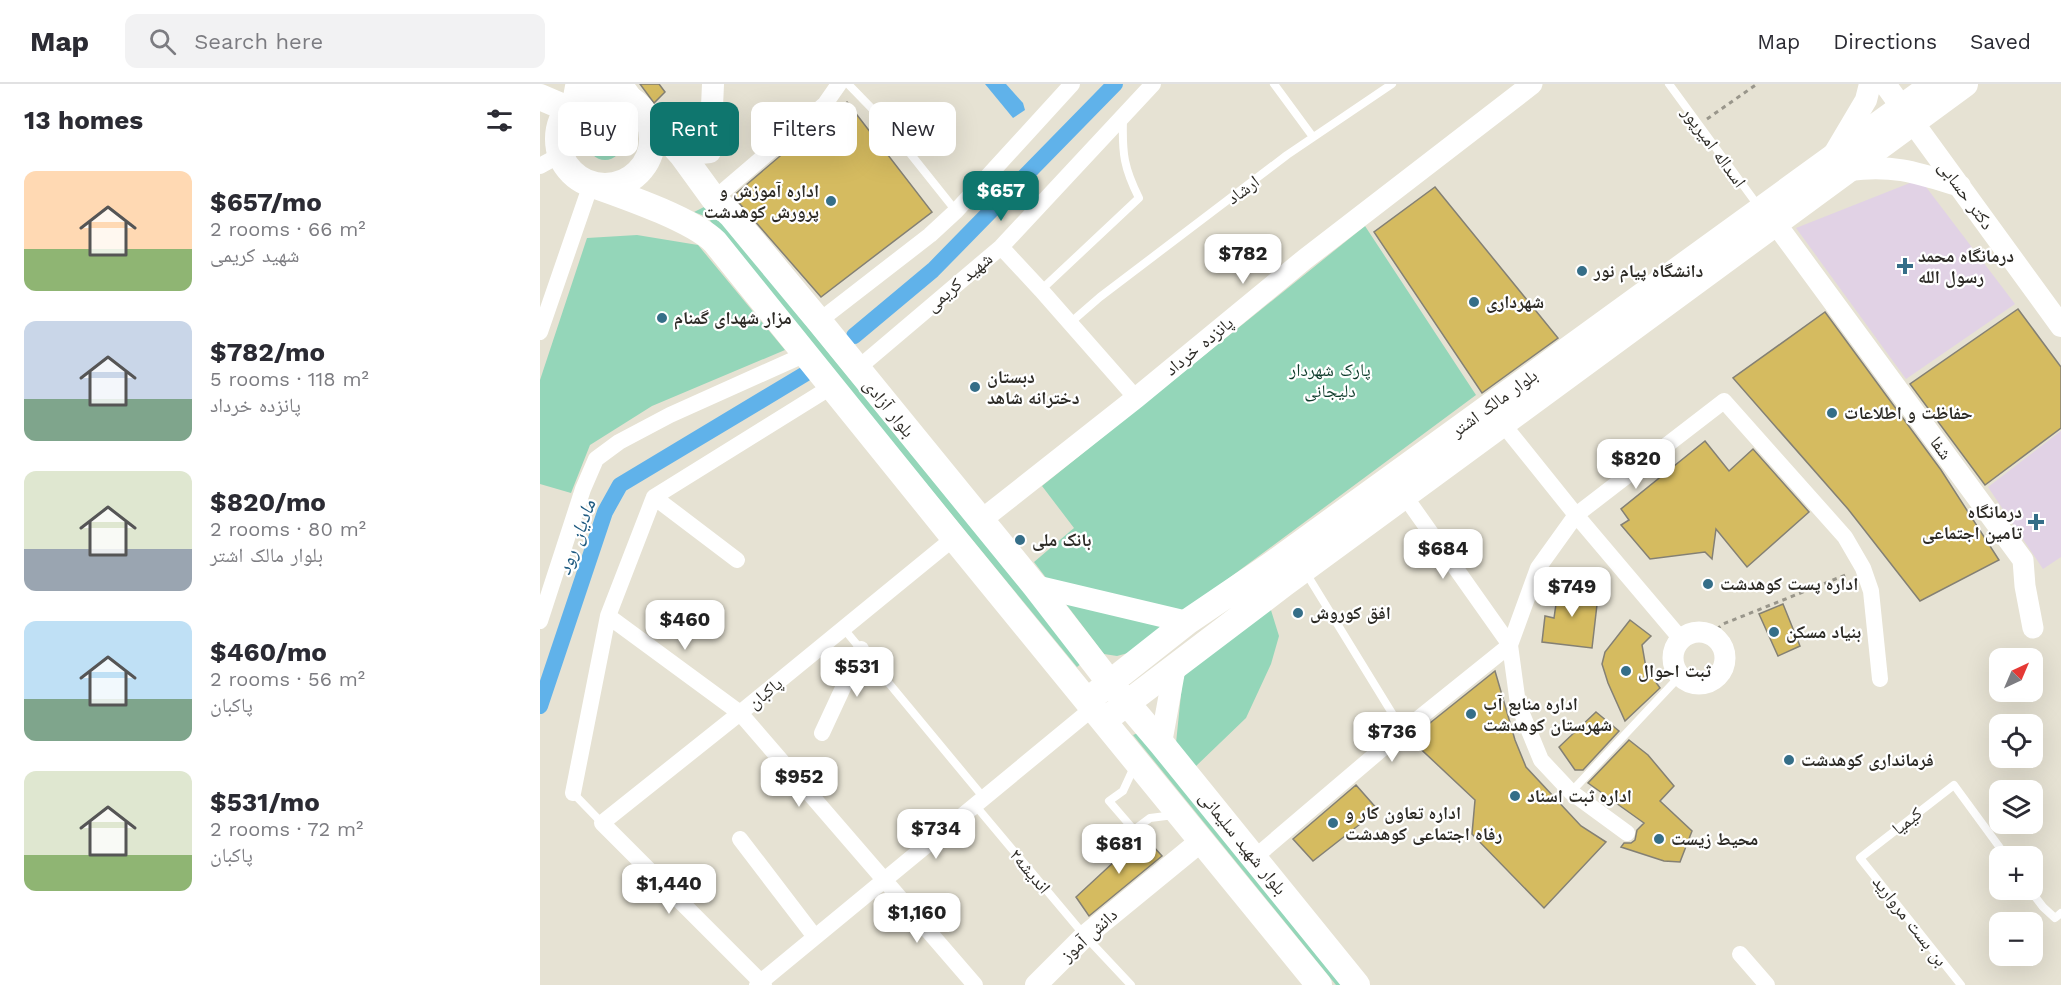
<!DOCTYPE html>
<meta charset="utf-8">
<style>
:root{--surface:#fff;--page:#f2f2f3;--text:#2b2b33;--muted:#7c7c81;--line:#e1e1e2;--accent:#0f766e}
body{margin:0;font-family:"Work Sans","Noto Naskh Arabic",sans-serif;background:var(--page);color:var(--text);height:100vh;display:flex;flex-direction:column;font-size:22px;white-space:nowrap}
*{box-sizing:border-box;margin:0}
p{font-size:20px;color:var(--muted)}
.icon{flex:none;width:33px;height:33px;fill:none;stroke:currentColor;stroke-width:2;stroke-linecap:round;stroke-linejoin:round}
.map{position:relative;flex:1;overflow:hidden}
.sheet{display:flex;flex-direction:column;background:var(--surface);width:540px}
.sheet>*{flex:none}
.banner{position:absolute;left:18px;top:18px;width:570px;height:54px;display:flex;gap:12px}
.needle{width:39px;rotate:44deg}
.fabs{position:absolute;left:1449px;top:564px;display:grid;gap:12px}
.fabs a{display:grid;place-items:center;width:54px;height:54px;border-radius:12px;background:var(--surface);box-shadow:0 6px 24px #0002;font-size:30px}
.price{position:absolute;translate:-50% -51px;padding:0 14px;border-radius:12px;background:#fff;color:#222;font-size:20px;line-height:39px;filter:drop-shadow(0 2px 3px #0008)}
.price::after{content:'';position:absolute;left:50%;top:36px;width:18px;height:14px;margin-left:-9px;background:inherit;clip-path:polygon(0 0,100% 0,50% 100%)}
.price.current{background:var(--accent);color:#fff}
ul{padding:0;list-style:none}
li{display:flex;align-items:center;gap:18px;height:150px;padding:0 24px}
li span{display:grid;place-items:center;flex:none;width:168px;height:120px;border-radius:12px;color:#555}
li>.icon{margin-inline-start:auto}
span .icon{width:72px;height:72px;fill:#fffc;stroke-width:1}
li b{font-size:26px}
h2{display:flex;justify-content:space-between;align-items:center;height:72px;padding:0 24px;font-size:26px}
.chip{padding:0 21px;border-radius:12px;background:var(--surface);box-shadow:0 6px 24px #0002;font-size:21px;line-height:54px}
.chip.current{background:var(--accent);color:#fff}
header{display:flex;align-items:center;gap:36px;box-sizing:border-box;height:84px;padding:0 30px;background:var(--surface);border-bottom:2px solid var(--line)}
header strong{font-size:28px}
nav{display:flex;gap:33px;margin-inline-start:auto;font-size:21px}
.search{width:420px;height:54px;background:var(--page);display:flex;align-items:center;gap:15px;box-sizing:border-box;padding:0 21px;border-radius:12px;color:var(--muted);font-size:22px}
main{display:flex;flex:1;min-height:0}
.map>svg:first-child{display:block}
.medical{fill:#e1d2e5}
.green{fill:#94d6b9}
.water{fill:#60b2ea}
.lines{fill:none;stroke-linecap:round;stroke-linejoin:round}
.canal{stroke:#60b2ea;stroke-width:16}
.building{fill:#d5bb60;stroke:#848074;stroke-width:1.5}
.path{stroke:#99968b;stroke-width:3;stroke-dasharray:4.5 4.5;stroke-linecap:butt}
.service{stroke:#fff;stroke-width:8}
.minor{stroke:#fff;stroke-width:16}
.tertiary{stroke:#fff;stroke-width:21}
.secondary{stroke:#fff;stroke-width:22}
.primary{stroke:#fff;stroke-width:26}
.poi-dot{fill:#356e88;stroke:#fff;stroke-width:2}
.labels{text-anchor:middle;stroke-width:4.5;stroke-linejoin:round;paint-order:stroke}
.street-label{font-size:18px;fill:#2d2b26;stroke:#fff}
.poi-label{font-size:18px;font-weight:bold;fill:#2d2b26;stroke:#fff;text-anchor:start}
.park-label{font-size:18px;fill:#0f3c2c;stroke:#fff}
.water-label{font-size:20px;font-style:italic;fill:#1e5a80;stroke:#fff}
</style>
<header>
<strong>Map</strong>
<div class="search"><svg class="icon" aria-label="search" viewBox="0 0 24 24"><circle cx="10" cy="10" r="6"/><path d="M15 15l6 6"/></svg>Search here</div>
<nav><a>Map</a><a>Directions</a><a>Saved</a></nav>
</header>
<main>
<section class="sheet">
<h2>13 homes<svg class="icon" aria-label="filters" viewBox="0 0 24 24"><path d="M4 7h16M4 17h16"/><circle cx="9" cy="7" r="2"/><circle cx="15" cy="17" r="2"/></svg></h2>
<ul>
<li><span style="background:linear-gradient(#ffd9b3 65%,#8fb573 0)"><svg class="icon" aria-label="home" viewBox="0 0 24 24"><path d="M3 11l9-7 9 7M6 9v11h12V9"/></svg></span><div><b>$657/mo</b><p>2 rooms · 66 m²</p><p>شهید کریمی</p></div></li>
<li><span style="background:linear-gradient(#c9d6e8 65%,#7fa58c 0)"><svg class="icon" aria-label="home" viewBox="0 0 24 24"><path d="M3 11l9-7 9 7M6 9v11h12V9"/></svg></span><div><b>$782/mo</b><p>5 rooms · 118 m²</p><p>پانزده خرداد</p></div></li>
<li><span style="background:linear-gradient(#dfe7d0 65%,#9aa5b1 0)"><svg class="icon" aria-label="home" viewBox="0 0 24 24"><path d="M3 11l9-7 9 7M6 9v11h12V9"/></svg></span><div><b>$820/mo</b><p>2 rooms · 80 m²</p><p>بلوار مالک اشتر</p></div></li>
<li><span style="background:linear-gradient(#bfe0f5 65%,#7fa58c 0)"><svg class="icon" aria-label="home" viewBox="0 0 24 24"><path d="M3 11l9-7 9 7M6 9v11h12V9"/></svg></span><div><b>$460/mo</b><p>2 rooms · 56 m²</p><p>پاکبان</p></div></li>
<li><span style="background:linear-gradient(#dfe7d0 70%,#8fb573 0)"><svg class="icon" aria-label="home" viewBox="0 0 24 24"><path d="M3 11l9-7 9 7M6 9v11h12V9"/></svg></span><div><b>$531/mo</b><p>2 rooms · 72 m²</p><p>پاکبان</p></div></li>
</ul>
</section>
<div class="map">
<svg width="1521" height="901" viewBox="0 0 1521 901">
<rect width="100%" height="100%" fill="#e6e2d3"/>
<path class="medical" d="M1380 95 1475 220 1366 295 1256 144Z
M1521 347V473L1503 485 1448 403Z"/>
<path class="green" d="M48 59a17 17 0 1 1 34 0a17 17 0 1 1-34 0Z
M168 121 542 579 537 583 167 133 154 128Z
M825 142 936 311 588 569 577 572 564 570 494 478 534 444 502 402Z
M97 151 158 161 245 266 112 322 50 361 31 409 0 400V296L47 154Z
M730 523 739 552 731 580 706 634 654 684 636 659 643 591Z
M600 648 804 901H796L593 651Z"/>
<path class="water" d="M445 0H466L483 19 485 26 473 34Z"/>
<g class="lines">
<path class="canal" d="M314 252 393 186 575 0
M0 622 65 428 80 401 265 290"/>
</g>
<path class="building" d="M100 0H119L125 8 114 19Z
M307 18 392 128 281 213 193 112 279 39Z
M895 103 1018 254 942 309 834 148Z
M1478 225 1521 283V344L1445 401 1370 300Z
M1285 228 1401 386 1459 476 1380 517 1308 425 1193 294Z
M1165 357 1189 387 1213 365 1269 428 1207 483 1176 445 1172 475 1165 468 1110 475 1081 441 1089 436 1081 425Z
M1019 499 1043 502 1042 510 1058 512 1052 564 1002 558 1005 532 1014 534Z
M1243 520 1260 562 1238 572 1219 530Z
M1090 536 1111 552 1102 561 1106 584 1120 604 1085 637 1068 599 1062 580 1065 568Z
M955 587 975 656 986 683 1041 742 1066 758 1004 824 932 750 935 716 870 655Z
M1056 628 1079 647 1043 686H1035L1019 663Z
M1089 656 1108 671 1134 702 1120 717 1152 747 1140 778 1124 777 1081 763 1084 759H1091L1095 756 1097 746 1104 739 1048 699Z
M816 701 838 726 773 777 753 755Z
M603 751 622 772 549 832 536 813Z"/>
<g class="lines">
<path class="path" d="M1167 35 1217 0
M1170 551 1183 540 1308 490"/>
<path class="service" d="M308 0 345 38 416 127
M734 0 773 53
M1129 0 1219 123
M501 206 599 114C584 84 582 70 583 36
M530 239 560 213 747 71 852 0
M766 489 863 647
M304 545 444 714
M595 681 583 707 569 717 594 746 610 734 634 731
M1031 708 1140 592
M33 709 62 739
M435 721 545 852 591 901
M1490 806 1503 823 1515 834 1521 829
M1421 901 1320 774 1414 701 1466 772"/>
<path class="minor" d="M0 82 20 71
M174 115 285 20 299 0
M461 163 501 206 596 314
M279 237 390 151 416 127 532 0
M0 248 51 100
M317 285 461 163 613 0
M962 339 1036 431 1141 555
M114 413 197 476
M68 532 200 629 435 901
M0 537 43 405 56 375 79 358 130 331 266 270
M282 649 321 565
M33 709 68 532 114 413 291 303
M1087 749 1031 708 1001 676 978 620 970 561 998 484 1036 431 1184 317 1305 453 1323 484 1331 507 1340 595
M200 755 275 853
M714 774 863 647 970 561 864 411
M1200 870 1227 901
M217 901 553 624
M224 901 62 739 200 629 414 454"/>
<path class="tertiary" d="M82 0 95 18
M32 21 36 0
M1236 140 1483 476 1485 502 1493 544
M440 437 596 314 765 175 992 0
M1133 574a26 26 0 1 1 52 0a26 26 0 1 1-52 0Z"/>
<path class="secondary" d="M1345 0 1521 242
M1294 70 1326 16 1330 0
M142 71 170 68 173 0
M1309 86C1354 80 1378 89 1420 102
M495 502 647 538
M621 659 635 582
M496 901 545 852 661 757"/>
<path class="primary" d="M18 55a47 47 0 1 1 94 0a47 47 0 1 1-94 0Z
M0 13 28 25
M108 33 142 71 174 115 191 131 279 237 495 502 570 599 621 659 817 901
M56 102C87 113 153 136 175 158L414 454 779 901
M557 609 647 538 731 481 1394 0
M574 629 744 500 1425 0"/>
</g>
<g class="poi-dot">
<circle cx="291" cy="117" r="6"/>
<path d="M1362 173h6v6h6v6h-6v6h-6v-6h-6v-6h6z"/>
<circle cx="1042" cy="187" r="6"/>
<circle cx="934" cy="218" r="6"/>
<circle cx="122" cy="234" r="6"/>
<circle cx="435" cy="303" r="6"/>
<circle cx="1292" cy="329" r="6"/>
<path d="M1493 429h6v6h6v6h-6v6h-6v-6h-6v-6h6z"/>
<circle cx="480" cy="456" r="6"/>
<circle cx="1168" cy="500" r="6"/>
<circle cx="758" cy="529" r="6"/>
<circle cx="1234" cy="548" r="6"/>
<circle cx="1086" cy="587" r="6"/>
<circle cx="931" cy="630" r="6"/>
<circle cx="1249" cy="676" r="6"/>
<circle cx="975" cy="712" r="6"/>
<circle cx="793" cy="739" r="6"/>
<circle cx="1119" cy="755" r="6"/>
</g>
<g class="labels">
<g class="street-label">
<text transform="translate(1174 63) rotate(54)" y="6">اسداله امیرپور</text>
<text transform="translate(703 106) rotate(-37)" y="6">ارشاد</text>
<text transform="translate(1426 111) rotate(54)" y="6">دکتر حسابی</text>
<text transform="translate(419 198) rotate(-40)" y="6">شهید کریمی</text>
<text transform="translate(659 262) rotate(-39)" y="6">پانزده خرداد</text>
<text transform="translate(954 319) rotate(-36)" y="6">بلوار مالک اشتر</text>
<text transform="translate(349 324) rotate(51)" y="6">بلوار آزادی</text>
<text transform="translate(1401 364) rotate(54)" y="6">شفا</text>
<text transform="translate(225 609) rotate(-39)" y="6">پاکبان</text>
<text transform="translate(1367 737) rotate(-38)" y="6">کیمیا</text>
<text transform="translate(703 759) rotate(51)" y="6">بلوار شهید سلیمانی</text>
<text transform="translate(490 787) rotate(50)" y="6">اندیشه۲</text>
<text transform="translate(1370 837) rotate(52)" y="6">بن بست مروارید</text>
<text transform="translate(549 851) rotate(-42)" y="6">دانش آموز</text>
</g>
<g class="poi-label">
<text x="279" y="113" text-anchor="end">اداره آموزش و<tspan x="279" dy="21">پرورش کوهدشت</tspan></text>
<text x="1378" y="178">درمانگاه محمد<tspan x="1378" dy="21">رسول الله</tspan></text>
<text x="1054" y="193">دانشگاه پیام نور</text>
<text x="946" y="224">شهرداری</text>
<text x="134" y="240">مزار شهدای گمنام</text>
<text x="447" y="299">دبستان<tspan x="447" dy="21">دخترانه شاهد</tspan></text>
<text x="1304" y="335">حفاظت و اطلاعات</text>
<text x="1482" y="434" text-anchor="end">درمانگاه<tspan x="1482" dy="21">تامین اجتماعی</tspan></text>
<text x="492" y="462">بانک ملی</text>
<text x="1180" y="506">اداره پست کوهدشت</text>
<text x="770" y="535">افق کوروش</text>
<text x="1246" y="554">بنیاد مسکن</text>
<text x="1098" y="593">ثبت احوال</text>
<text x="943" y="626">اداره منابع آب<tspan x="943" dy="21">شهرستان کوهدشت</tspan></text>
<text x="1261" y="682">فرمانداری کوهدشت</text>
<text x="987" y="718">اداره ثبت اسناد</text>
<text x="805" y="735">اداره تعاون کار و<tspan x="805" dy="21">رفاه اجتماعی کوهدشت</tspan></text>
<text x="1131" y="761">محیط زیست</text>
</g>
<g class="park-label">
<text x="790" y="292">پارک شهردار<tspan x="790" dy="21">دلیجانی</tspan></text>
</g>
<g class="water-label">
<text transform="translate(36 453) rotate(-70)" y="7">مادیان رود</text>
</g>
</g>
</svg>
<div class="fabs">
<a><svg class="needle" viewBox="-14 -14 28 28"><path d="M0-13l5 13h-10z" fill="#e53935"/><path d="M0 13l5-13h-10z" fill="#7c7c81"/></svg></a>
<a><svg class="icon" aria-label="locate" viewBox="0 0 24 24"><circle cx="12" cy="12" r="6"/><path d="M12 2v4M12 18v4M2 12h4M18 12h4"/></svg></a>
<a><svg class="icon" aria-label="layers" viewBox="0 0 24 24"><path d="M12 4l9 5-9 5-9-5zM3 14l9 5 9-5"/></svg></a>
<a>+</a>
<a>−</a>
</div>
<b class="price current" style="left:461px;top:138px">$657</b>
<b class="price" style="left:703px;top:201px">$782</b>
<b class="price" style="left:1096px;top:406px">$820</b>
<b class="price" style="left:903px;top:496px">$684</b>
<b class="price" style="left:1032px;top:534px">$749</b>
<b class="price" style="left:145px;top:567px">$460</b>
<b class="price" style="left:317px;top:614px">$531</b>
<b class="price" style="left:852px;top:679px">$736</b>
<b class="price" style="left:259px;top:724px">$952</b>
<b class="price" style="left:396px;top:776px">$734</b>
<b class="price" style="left:579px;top:791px">$681</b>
<b class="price" style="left:129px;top:831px">$1,440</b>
<b class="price" style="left:377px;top:860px">$1,160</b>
<div class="banner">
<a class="chip">Buy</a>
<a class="chip current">Rent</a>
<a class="chip">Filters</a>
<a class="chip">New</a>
</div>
</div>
</main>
